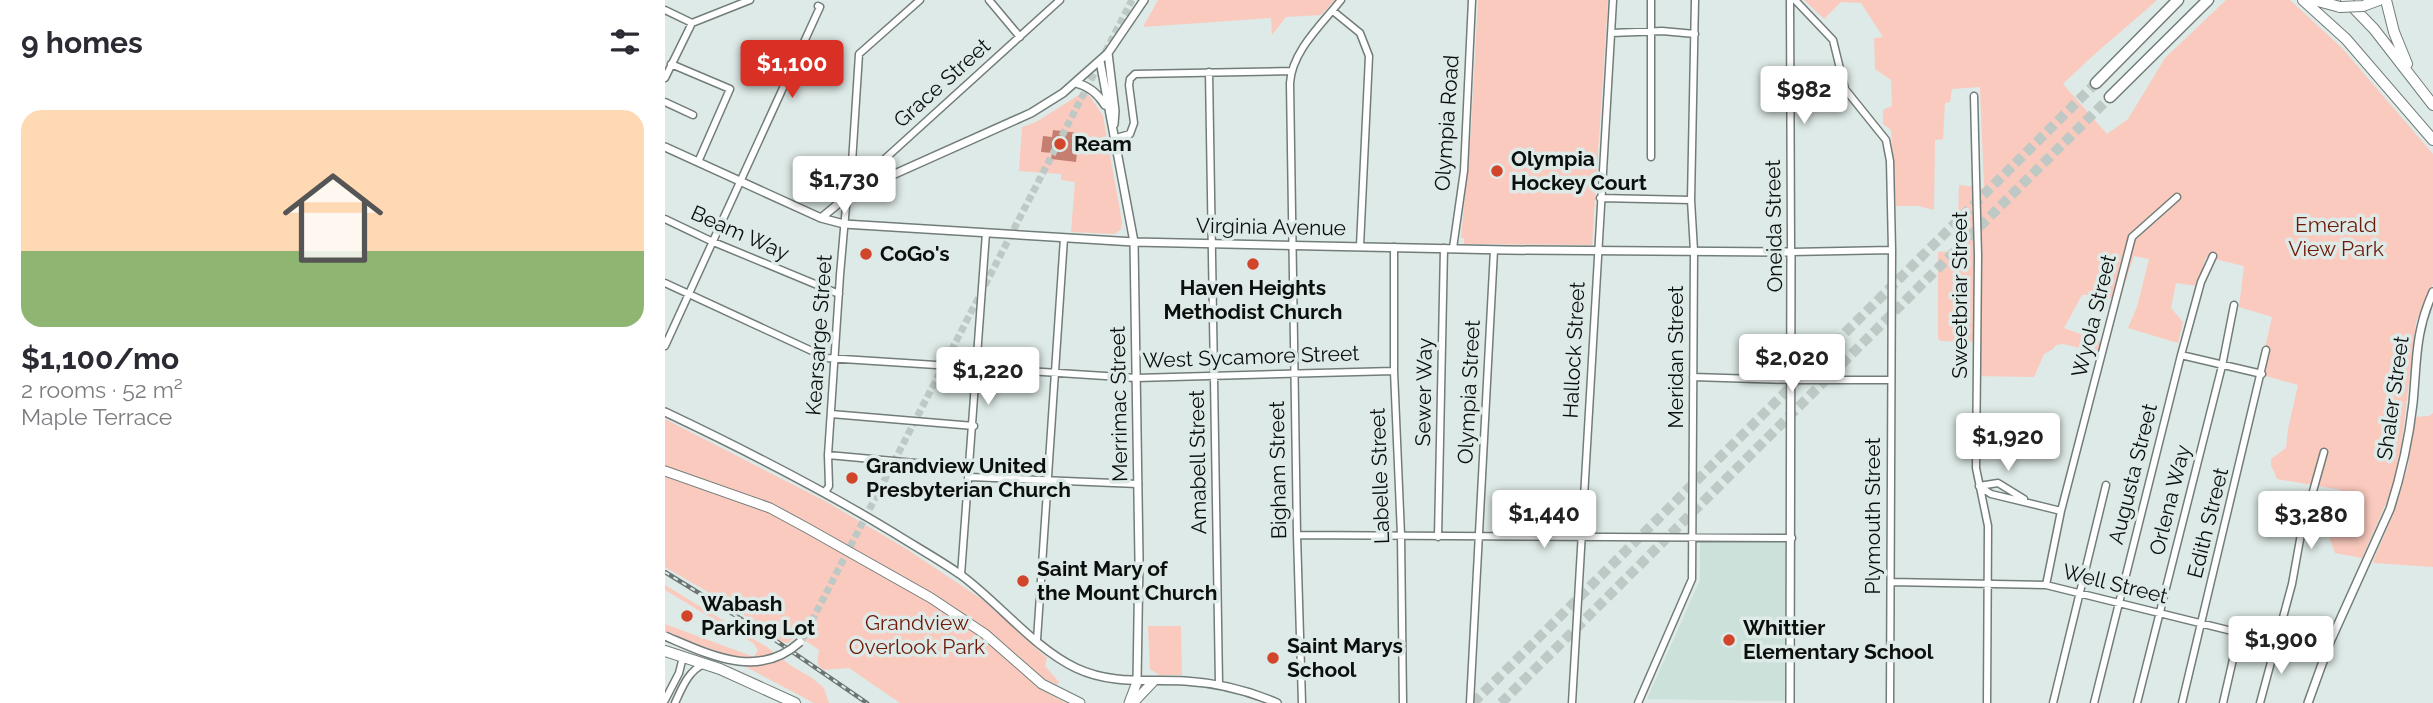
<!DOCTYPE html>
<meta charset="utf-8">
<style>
:root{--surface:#fff;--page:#f2f2f3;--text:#2b2b33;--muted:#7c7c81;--line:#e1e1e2;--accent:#d93025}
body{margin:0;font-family:Raleway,sans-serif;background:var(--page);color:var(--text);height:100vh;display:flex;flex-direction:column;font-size:26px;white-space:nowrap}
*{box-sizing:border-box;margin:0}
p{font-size:23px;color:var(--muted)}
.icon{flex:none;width:38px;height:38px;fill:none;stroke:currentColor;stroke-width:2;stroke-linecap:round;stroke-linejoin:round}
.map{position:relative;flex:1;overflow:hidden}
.drawer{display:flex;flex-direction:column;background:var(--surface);width:665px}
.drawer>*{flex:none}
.price{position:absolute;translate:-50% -60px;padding:0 16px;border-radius:7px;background:#fff;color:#222;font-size:23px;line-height:46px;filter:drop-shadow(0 2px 4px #0008)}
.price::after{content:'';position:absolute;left:50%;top:42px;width:21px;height:16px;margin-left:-10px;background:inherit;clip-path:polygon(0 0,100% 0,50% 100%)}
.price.active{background:var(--accent);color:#fff}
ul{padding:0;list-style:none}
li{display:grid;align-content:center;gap:14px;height:371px;padding:0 21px}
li+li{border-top:2px solid var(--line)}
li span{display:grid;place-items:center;height:217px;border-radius:21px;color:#555}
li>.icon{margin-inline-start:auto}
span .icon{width:126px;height:126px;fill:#fffc;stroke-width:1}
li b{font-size:30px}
h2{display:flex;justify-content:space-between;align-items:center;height:84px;padding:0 21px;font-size:30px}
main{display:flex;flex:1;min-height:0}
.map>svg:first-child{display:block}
.built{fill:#cce1da}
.green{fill:#facabe}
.water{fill:#c47f70}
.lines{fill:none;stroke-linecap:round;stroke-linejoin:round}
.tertiary-tunnel{stroke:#bec9c6;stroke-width:7;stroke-dasharray:7 3.5;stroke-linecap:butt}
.motorway-tunnel{stroke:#bec9c6;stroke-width:10;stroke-dasharray:10 5;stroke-linecap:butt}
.minor-casing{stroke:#727d79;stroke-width:9}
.tertiary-casing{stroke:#727d79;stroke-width:10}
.secondary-casing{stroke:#727d79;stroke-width:11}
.primary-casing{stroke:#727d79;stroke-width:12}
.trunk-casing{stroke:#727d79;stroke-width:12}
.motorway-casing{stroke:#727d79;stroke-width:13}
.minor{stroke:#fff;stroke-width:6}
.tertiary{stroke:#fff;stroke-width:7}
.secondary{stroke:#fff;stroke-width:9}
.primary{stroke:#fff;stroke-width:10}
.trunk{stroke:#fff;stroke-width:10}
.motorway{stroke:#fff;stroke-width:10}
.rail-casing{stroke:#6c7472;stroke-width:4.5}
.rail{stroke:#deeae7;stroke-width:2;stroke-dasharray:5;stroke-linecap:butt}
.tertiary-bridge-casing{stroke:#727d79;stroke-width:10;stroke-linecap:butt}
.trunk-bridge-casing{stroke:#727d79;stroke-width:12;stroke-linecap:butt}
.tertiary-bridge{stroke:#fff;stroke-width:7}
.trunk-bridge{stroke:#fff;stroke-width:10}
.poi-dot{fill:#d1462b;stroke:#deeae7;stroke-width:2.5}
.labels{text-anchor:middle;stroke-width:7;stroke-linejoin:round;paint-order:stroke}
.street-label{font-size:21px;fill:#0b0f0e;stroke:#deeae7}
.poi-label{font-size:21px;font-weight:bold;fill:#0b0f0e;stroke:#deeae7;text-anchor:start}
.park-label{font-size:21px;fill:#6c1908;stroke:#deeae7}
</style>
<main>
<section class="drawer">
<h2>9 homes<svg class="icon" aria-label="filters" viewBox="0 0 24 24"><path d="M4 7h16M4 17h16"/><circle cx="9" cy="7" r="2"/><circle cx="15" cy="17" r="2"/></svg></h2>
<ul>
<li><span style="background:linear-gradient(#ffd9b3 65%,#8fb573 0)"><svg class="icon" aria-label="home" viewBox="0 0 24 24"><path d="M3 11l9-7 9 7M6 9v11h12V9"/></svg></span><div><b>$1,100/mo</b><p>2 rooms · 52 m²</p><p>Maple Terrace</p></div></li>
</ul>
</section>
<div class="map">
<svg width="1768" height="703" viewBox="0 0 1768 703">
<rect width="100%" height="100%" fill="#deeae7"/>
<path class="built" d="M1120 542V701L982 699 1035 580V543Z"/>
<path class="green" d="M493 0H670L656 15 621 17 607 35 606 18 478 27Z
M813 0H943L927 245 799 244V238H796L806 130Z
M1139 0H1492C1461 28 1428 54 1398 84L1442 134 1463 119 1500 58 1561 0H1625L1677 48 1768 154V284L1751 322 1737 441 1728 487 1697 558 1670 553 1661 529 1675 497 1676 490 1612 479 1606 465V459L1621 448 1623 429 1633 385 1594 374 1607 317 1574 307 1579 266 1541 257 1532 286 1511 283 1506 308 1518 322 1513 343 1463 328 1472 307 1484 259 1469 256 1454 300 1434 295H1417L1399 328 1437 342 1434 352 1398 344 1391 345 1388 349 1379 354 1369 377 1309 376 1308 342 1276 341 1273 339V252L1292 251 1294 185 1319 188 1315 87 1287 89 1285 102 1280 103 1278 139 1270 140 1269 210 1253 206H1231L1226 130 1218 124V110L1227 106 1226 80 1210 69 1209 38 1218 37 1196 3 1176 2 1159 19Z
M417 93 424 95 438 116 457 222 456 229 450 234 406 232 410 182 396 180V174L354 171 357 127 371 122Z
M1768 413V567L1709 563 1708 561 1728 515 1743 466 1749 417 1764 416Z
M0 419 160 501 240 548 318 600 382 658 380 666 394 682 392 685 374 676 370 686 401 703H235L184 668 159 670C150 665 153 659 154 650L132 635 123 643 117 642 60 602 0 567Z
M0 585 102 647 125 665 147 678 159 688 164 703H149L49 650 0 633V624L89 657 93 650 88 643 0 590Z
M483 626H516L517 675H494L485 669Z"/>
<path class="water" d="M388 130 414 133 411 162 386 159 387 153 376 152 378 136 387 137Z"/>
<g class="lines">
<path class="tertiary-tunnel" d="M137 640 467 0"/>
<path class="motorway-tunnel" d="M808 703 1431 83
M836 703 1445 97"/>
<g class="minor-casing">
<path id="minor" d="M324 0 355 37
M1125 0 1126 252 1227 250
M1130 0 1168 40 1180 89 1221 140 1225 161 1227 250 1225 703
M0 10 27 23 85 0
M668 11 695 33 704 56 695 246
M946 33 997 31 1030 34
M6 64 65 89 33 162
M544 72 554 684
M0 78 27 23
M1309 96 1313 256 1311 468 1323 526 1322 703
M0 102 28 115
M451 138 465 134 469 123 464 85 465 79 470 74 627 71
M986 157V0
M186 192 202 175 395 0
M935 198 1026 200
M0 219 46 241 174 294
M729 247V371L736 535 738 703
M788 248 799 171 807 0
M0 283 162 358 471 378 729 371
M0 346 155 7 153 6
M1516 355 1597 374
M1028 377 1127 380H1226
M166 414 309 426
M163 455 305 468
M305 477 473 484
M1314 486 1326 494 1396 511
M1314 486 1333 483 1359 499
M160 492 164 486 163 455 175 275 181 206 185 194 194 54 255 0
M632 535 1127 538
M773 537 779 248
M296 575 321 233
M1226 582 1381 585 1660 654
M1381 585 1396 511 1467 237 1512 197
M372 640 399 238
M0 700 14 673 18 657
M10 703C17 688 23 671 39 664
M637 703 632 535 625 83C627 51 657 24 676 0
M805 703 829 250
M907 703 948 0
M973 703 1027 579 1029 251 1026 200 1030 0
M1388 703 1441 485
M1429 703 1516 355 1536 282 1548 256
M1472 703 1557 366 1569 305
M1517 703 1601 350
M1558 703 1574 633
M1595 703 1627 584 1636 534 1659 452"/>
</g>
<g class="tertiary-casing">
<path id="tertiary" d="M443 53 450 111 449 124
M435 61 469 242 474 559 472 682
M411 83C424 86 433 94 440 105
M0 147 156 218 179 224 469 242 842 250 1126 252 1125 703
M156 218 185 194 366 113 398 93 443 53 479 0
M0 412C78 449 155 488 229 533 251 547 275 560 296 575 334 603 369 648 411 668 447 685 483 679 520 681 554 683 582 690 612 703
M1643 703 1665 642 1725 509C1736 475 1744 439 1748 403 1752 360 1750 332 1768 292"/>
</g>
<g class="secondary-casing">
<path id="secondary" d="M0 471 105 508 142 528 266 598 320 634 377 684 415 703
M464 703 472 682
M468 703 488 682"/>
</g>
<g class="primary-casing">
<path id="primary" d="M0 651 55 669 130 703"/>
</g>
<g class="trunk-casing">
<path id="trunk" d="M1638 0 1681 39 1768 140
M1649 0 1675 7
M1681 0 1709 29 1768 105
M1721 0 1729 32 1742 64"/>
</g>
<g class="motorway-casing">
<path id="motorway" d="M1431 83 1513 0
M1445 97 1543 0"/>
</g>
<use href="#minor" class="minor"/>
<use href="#tertiary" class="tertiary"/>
<use href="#secondary" class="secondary"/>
<use href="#primary" class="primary"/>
<use href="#trunk" class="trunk"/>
<use href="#motorway" class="motorway"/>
<g class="rail-casing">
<path id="rail" d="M0 572 110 640 202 703"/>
</g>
<use href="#rail" class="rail"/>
<g class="tertiary-bridge-casing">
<path id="tertiary-bridge" d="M0 636C45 655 93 680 135 642"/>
</g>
<g class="trunk-bridge-casing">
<path id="trunk-bridge" d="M1675 7 1698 6 1714 0"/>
</g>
<use href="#tertiary-bridge" class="tertiary-bridge"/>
<use href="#trunk-bridge" class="trunk-bridge"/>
</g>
<g class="poi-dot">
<circle cx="395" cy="144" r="7"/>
<circle cx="832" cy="171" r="7"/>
<circle cx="201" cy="254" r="7"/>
<circle cx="588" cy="264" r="7"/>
<circle cx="187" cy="478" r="7"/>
<circle cx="358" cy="581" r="7"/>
<circle cx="22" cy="616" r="7"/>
<circle cx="1064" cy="640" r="7"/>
<circle cx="608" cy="658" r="7"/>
</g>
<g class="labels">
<g class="street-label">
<text transform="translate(277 83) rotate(-42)" y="7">Grace Street</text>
<text transform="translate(782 123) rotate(-86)" y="7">Olympia Road</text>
<text transform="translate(1109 226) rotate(-91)" y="7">Oneida Street</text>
<text transform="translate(606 227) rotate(1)" y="7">Virginia Avenue</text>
<text transform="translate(75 233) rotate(24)" y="7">Beam Way</text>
<text transform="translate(1295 295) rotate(-90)" y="7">Sweetbriar Street</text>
<text transform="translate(1429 316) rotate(-76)" y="7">Wyola Street</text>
<text transform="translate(154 335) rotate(-86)" y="7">Kearsarge Street</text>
<text transform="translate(909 350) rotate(-87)" y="7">Hallock Street</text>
<text transform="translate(586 357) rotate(-2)" y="7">West Sycamore Street</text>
<text transform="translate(1011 357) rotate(-90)" y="7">Meridan Street</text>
<text transform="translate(759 392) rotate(-89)" y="7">Sewer Way</text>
<text transform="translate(804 392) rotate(-87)" y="7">Olympia Street</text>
<text transform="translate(1728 398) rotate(-82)" y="7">Shaler Street</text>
<text transform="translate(454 404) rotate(-91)" y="7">Merrimac Street</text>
<text transform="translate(533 462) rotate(-91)" y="7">Amabell Street</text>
<text transform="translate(613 470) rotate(-91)" y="7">Bigham Street</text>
<text transform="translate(1468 474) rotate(-76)" y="7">Augusta Street</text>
<text transform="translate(715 476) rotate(-92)" y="7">Labelle Street</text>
<text transform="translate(1505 500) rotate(-76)" y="7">Orlena Way</text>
<text transform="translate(1208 516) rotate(-90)" y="7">Plymouth Street</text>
<text transform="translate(1543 523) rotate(-76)" y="7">Edith Street</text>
<text transform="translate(1450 584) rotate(14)" y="7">Well Street</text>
</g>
<g class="poi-label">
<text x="409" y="151">Ream</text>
<text x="846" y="166">Olympia<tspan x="846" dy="24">Hockey Court</tspan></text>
<text x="215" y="261">CoGo's</text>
<text x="588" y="295" text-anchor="middle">Haven Heights<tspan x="588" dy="24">Methodist Church</tspan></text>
<text x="201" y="473">Grandview United<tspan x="201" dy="24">Presbyterian Church</tspan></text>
<text x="372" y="576">Saint Mary of<tspan x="372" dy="24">the Mount Church</tspan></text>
<text x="36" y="611">Wabash<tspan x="36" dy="24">Parking Lot</tspan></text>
<text x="1078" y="635">Whittier<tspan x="1078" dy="24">Elementary School</tspan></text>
<text x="622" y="653">Saint Marys<tspan x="622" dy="24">School</tspan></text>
</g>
<g class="park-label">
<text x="1671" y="232">Emerald<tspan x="1671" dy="24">View Park</tspan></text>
<text x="252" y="630">Grandview<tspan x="252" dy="24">Overlook Park</tspan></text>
</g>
</g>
</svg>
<b class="price active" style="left:127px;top:100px">$1,100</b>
<b class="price" style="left:1139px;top:126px">$982</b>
<b class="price" style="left:179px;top:216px">$1,730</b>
<b class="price" style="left:1127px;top:394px">$2,020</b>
<b class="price" style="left:323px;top:407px">$1,220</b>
<b class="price" style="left:1343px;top:473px">$1,920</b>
<b class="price" style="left:879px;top:550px">$1,440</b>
<b class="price" style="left:1646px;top:551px">$3,280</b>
<b class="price" style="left:1616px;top:676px">$1,900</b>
</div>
</main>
